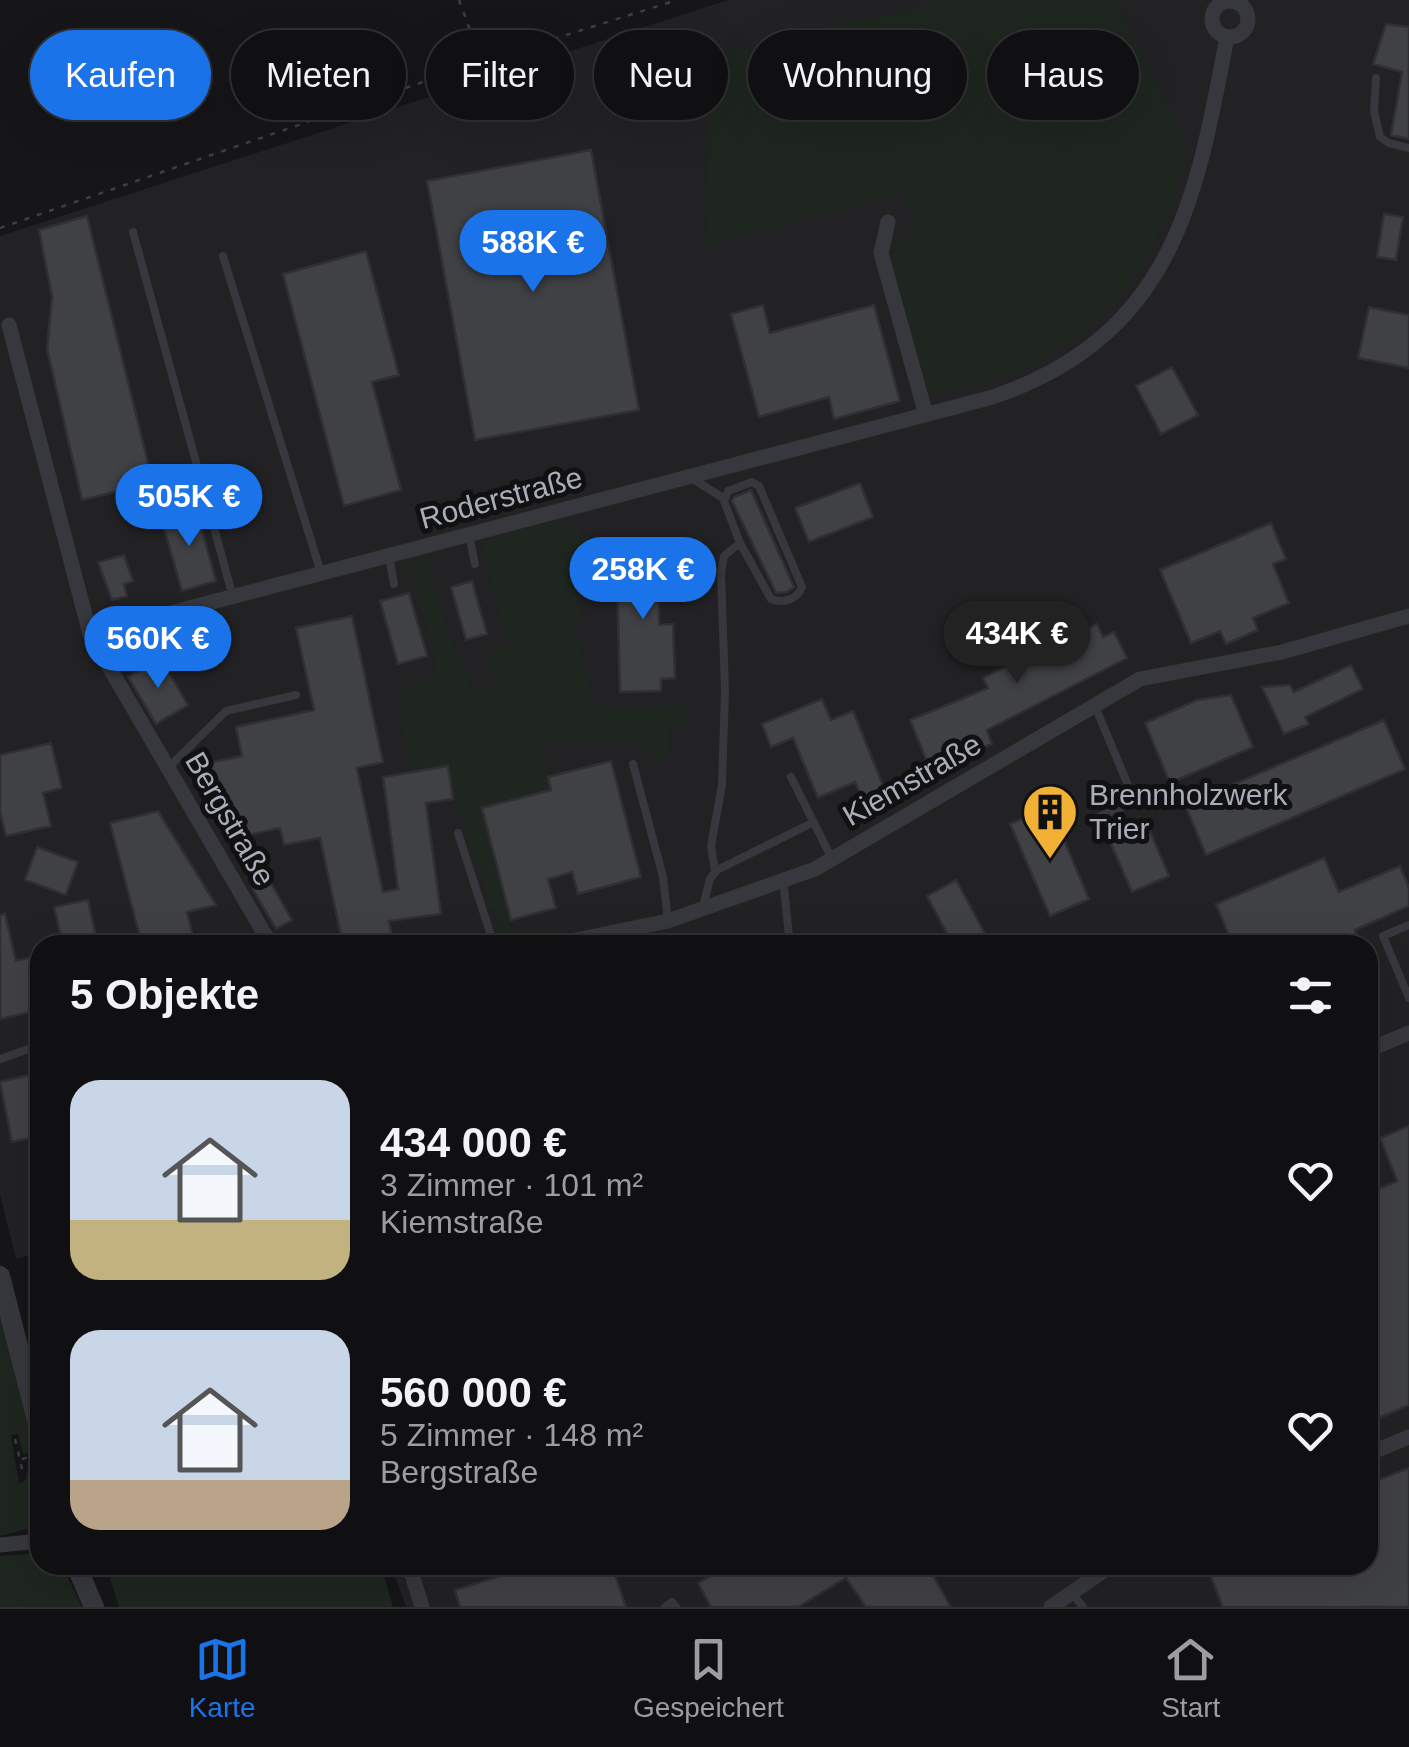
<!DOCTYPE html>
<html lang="de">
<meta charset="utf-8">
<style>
:root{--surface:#101012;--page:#1e1e20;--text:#f1f3f6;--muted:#9c9d9f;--line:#303032;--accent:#1a73e8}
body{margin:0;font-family:Helvetica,sans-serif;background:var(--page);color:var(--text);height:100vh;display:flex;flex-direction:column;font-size:38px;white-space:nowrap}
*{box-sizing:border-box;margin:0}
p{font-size:32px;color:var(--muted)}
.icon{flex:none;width:55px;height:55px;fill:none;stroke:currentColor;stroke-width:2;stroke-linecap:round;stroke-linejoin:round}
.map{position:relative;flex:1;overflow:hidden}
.panel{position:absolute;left:30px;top:935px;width:1348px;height:640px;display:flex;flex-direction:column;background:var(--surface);border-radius:30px;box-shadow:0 10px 40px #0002,0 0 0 2px var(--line)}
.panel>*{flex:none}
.guide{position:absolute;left:30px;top:30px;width:1350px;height:90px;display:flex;gap:20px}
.price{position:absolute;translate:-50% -85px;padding:0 22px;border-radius:35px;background:var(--accent);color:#fff;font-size:32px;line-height:65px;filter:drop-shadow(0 2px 5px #0008)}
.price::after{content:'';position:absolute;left:50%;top:60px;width:30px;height:22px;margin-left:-15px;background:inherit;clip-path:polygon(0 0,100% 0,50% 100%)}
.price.active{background:#222;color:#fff}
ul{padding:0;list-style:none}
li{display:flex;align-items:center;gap:30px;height:250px;padding:0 40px}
li span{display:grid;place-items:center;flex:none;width:280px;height:200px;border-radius:30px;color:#555}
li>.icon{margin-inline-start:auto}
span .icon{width:120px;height:120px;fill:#fffc;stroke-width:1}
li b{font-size:42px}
h2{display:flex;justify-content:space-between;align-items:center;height:120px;padding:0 40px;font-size:42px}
.pill{padding:0 35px;border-radius:45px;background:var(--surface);box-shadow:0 10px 40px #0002,0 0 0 2px var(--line);font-size:35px;line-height:90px}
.pill.active{background:var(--accent);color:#fff}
.menu{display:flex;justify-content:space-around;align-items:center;height:140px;border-top:2px solid var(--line);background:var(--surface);font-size:28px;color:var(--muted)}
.menu a{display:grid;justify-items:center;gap:5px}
.menu .active{color:var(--accent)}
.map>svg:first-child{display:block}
.built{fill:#222225}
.green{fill:#1e261f}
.building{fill:#404145;stroke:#303034;stroke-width:2.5}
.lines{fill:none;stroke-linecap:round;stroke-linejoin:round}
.path{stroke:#3d3f44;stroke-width:2.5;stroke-dasharray:5 8;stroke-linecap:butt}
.service{stroke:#37383d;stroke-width:8}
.minor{stroke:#37383d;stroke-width:15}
.tertiary{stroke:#37383d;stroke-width:20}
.labels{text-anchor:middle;stroke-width:10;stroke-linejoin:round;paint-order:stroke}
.street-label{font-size:30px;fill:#a8adb8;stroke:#111113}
.poi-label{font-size:30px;fill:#a8adb8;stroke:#111113;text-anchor:start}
</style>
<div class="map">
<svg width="1409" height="1607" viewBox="0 0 1409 1607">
<rect width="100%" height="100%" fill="#161618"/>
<path class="built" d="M728 0H1409V1607H406L391 1565H1368V945H40V1252L16 1259 0 1195V236Z"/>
<path class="green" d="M941 0H1117L1187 149C1168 244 1113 329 1023 369 995 382 963 387 934 396L926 390 891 264C891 247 908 242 911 227 913 217 907 204 904 194L706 246 707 61 807 29 903 12Z
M551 520C583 523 588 537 588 566L574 567 580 620 573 621 595 704 598 708 687 706 686 721 668 729C671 746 669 755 655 765L652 754 632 741 542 742 551 790 482 809 512 932H561V935L505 945 453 799 448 767 410 772 409 769C408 744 395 708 399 687L435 678 436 661 415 585 402 572 401 565 426 557 456 655H461L472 695 495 688 486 651 507 645 481 542Z
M0 1312 37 1451 23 1454 18 1434 11 1435 19 1483 26 1480 28 1468 40 1467V1520L32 1528 0 1536Z
M39 1553 40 1565H62L82 1607H0V1556Z
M106 1565H381L393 1607H119Z"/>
<path class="building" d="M1386 24 1409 27V139L1391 135 1402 72 1373 64Z
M591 150 639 410 475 440 427 181Z
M1384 214 1403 217 1396 260 1377 257Z
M87 216 153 483 82 500 47 349 52 297 39 230Z
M366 251 399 375 372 382 401 490 344 506 283 274Z
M763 305 770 333 874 305 900 401 834 419 829 397 759 417 731 314Z
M1369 307 1409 315V368L1358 358Z
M1172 367 1198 415 1161 434 1136 386Z
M860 483 873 517 809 542 795 508Z
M751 490 794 587 787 592 776 593 732 501 734 497Z
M196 508 216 581 182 591 161 518Z
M1271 523 1286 559 1273 564 1289 603 1253 618 1258 630 1226 644 1220 631 1191 643 1160 570Z
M657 546 658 572H667L668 600H659V625L673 624 675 678 661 679V691L620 692 616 548Z
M124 555 133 581 124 584 127 596 112 600 98 562Z
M472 581 487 634 466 640 451 587Z
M409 593 427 656 398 664 380 601Z
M1049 608 1064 638 1097 624 1103 637 1114 632 1127 658 987 730 992 744 930 769 910 720 988 688 983 678 1020 659 1006 629Z
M352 616 383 762 357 768 383 892 398 889 383 777 448 766 453 799 426 803 441 914 389 921 394 945H343L320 838 284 845 280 828 230 839 221 793 214 795 207 763 242 756 236 727 314 710 296 628Z
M160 657 188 705 156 724 128 677Z
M1351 665 1363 689 1305 717 1309 724 1284 734 1262 687 1290 685 1294 692Z
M1231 695 1253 747 1170 783 1145 723 1197 700Z
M822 699 831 720 853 711 886 793 864 803 855 782 818 798 793 738 771 747 762 724Z
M1384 720 1405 769 1206 855 1185 805Z
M51 743 62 788 43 793 51 826 6 836 0 812V755Z
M611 761 641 877 578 894 572 872 548 879 556 908 511 920 482 808 551 790 548 777Z
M1050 807 1089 899 1050 916 1010 824Z
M158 811 216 905 187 912 195 945H142L110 823Z
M1145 819 1169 876 1132 892 1107 835Z
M37 847 78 862 66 895 25 880Z
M1324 858 1339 892 1400 866 1409 888V906L1355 930 1361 945H1233L1216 904Z
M268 878 292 920 276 929 252 888Z
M956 880 988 939 977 945H953L927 896Z
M88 900 98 945H63L54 907Z
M5 914 16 961 36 956 40 975V1010L0 1019V915Z
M33 1074 39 1100 34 1101 40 1136 12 1142 0 1082Z
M1409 1126V1405L1368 1423V1193L1397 1181 1380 1138Z
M1409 1468V1607H1223L1206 1565H1368V1484Z
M525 1565H612L626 1607H460L455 1590 526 1568Z
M729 1565H927L951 1607H866L846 1578 798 1607H711L698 1583Z"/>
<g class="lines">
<path class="path" d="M459 0 481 60
M0 228 481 62 677 0
M15 1439 23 1473
M22 1459 40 1454"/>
<path class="service" d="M1376 78 1374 111 1380 137 1389 143 1409 148
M133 232 233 597
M223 256 321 573
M693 479 723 498
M469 535 475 564
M389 556 394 584
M1095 706 1133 797 1125 806 1096 818
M633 764 663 877 668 921
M168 768 226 711 296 695
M791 777 832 859
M458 833 494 945
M715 871 711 846 722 785 725 690 721 572 724 556 740 543 724 501 728 491 752 482 759 486 802 587C798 599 783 604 771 599L740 543
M783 879 790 945
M702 910 710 879 717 870 814 822
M1409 925 1383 936 1409 998
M0 1059 40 1045
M1072 1593 1083 1607
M665 1607 672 1602 676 1607"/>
<path class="minor" d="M1212 19a18 18 0 1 1 36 0a18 18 0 1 1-36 0Z
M888 222 881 253 926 415
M9 325 90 634 271 945
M90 634 993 397C1172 335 1196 203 1227 37
M551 945 668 921 815 869 1140 679 1282 652 1409 616
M1368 1050 1409 1033
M1368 1454 1409 1437
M0 1545 40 1541
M409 1565 422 1607
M1051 1607 1112 1565"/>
<path class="tertiary" d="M0 1276 40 1432
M76 1565 94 1607"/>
</g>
<defs>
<g id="building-pin" transform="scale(2.875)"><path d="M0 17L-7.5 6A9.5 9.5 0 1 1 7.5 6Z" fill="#f2b134" stroke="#111113"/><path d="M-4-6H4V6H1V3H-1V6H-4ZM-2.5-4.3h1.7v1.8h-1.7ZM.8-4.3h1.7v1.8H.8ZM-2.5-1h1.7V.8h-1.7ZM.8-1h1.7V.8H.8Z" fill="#111"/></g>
</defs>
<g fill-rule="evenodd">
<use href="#building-pin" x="1050" y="812"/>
</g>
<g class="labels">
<g class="street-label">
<text transform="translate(501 498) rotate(-15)" y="10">Roderstraße</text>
<text transform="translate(912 780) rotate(-30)" y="10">Kiemstraße</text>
<text transform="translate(230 819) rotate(60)" y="10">Bergstraße</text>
</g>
<g class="poi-label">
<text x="1089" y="805">Brennholzwerk<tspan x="1089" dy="34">Trier</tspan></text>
</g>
</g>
</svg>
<b class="price" style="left:533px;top:295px">588K €</b>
<b class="price" style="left:189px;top:549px">505K €</b>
<b class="price" style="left:643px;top:622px">258K €</b>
<b class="price active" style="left:1017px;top:686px">434K €</b>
<b class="price" style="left:158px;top:691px">560K €</b>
<div class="guide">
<a class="pill active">Kaufen</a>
<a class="pill">Mieten</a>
<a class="pill">Filter</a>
<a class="pill">Neu</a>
<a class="pill">Wohnung</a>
<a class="pill">Haus</a>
</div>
<section class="panel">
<h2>5 Objekte<svg class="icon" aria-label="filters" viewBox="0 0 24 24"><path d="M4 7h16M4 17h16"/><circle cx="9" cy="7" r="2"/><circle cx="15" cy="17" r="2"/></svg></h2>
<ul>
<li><span style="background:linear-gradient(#c9d6e8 70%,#c2b280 0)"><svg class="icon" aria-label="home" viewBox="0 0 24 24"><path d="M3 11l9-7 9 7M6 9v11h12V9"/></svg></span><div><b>434 000 €</b><p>3 Zimmer · 101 m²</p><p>Kiemstraße</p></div><svg class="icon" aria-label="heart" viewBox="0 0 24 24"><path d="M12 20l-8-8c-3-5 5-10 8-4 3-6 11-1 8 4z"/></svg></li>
<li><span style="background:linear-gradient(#c9d6e8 75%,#b9a48a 0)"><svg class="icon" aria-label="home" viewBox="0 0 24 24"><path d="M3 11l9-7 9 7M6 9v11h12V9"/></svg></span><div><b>560 000 €</b><p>5 Zimmer · 148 m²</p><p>Bergstraße</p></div><svg class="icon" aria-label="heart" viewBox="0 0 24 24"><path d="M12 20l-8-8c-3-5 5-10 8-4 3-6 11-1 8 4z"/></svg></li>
</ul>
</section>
</div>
<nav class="menu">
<a class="active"><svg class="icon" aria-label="map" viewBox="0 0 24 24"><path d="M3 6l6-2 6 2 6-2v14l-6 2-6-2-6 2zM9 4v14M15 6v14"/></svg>Karte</a>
<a><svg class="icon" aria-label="saved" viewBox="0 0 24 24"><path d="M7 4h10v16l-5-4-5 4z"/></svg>Gespeichert</a>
<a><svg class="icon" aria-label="home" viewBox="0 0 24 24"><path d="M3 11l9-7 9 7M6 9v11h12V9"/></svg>Start</a>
</nav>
